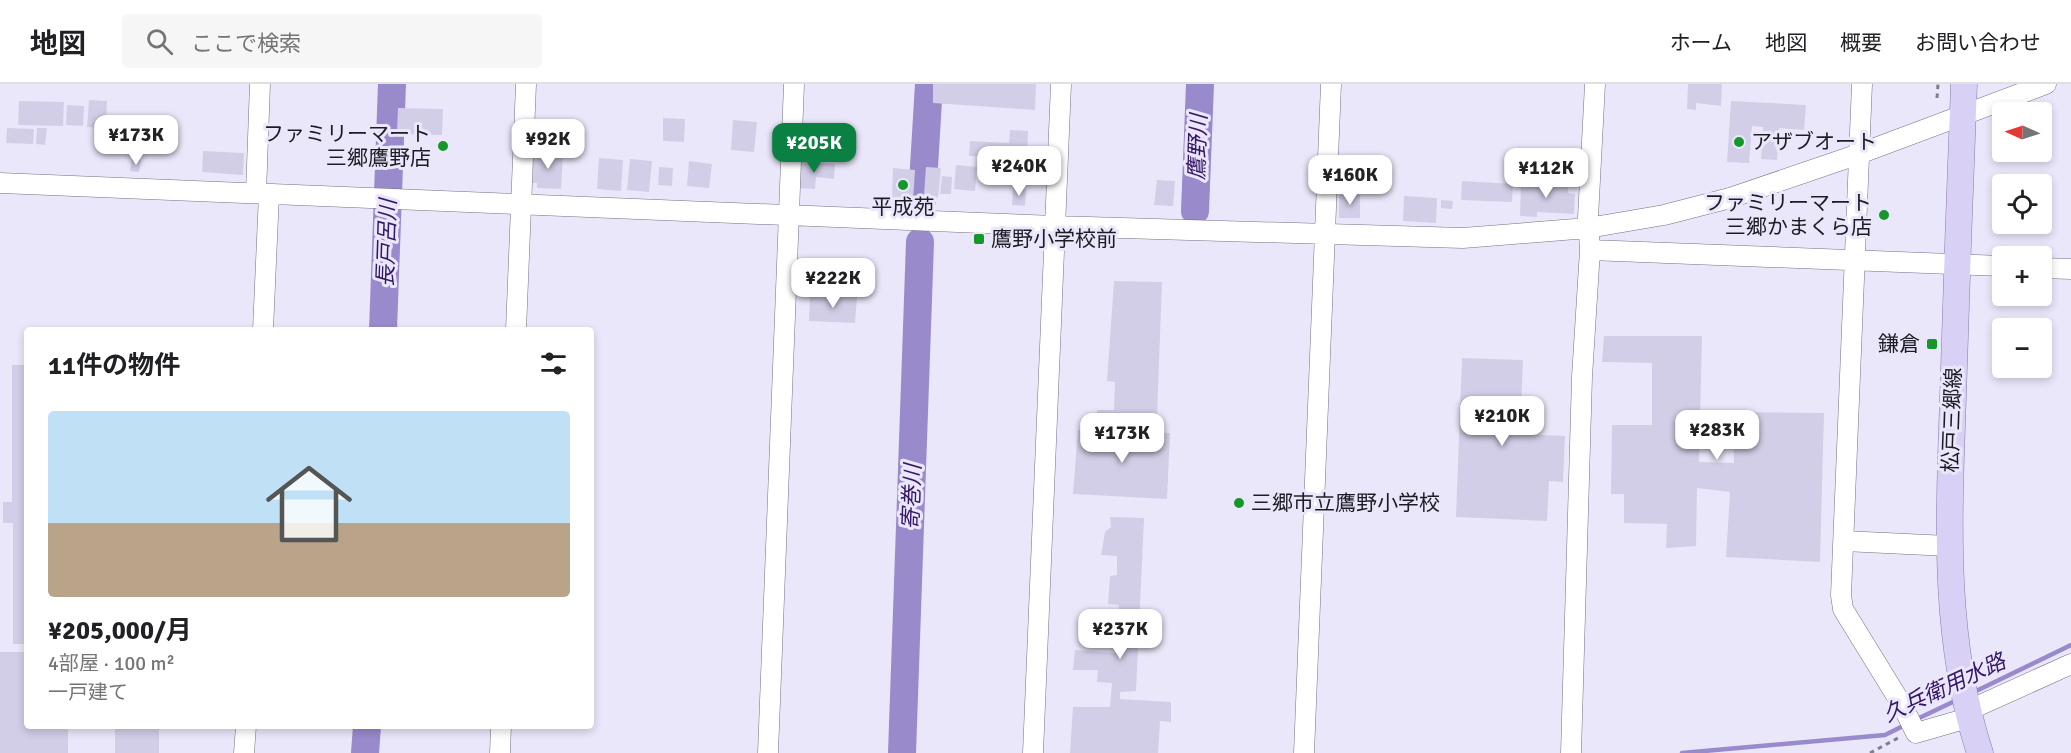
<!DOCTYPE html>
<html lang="ja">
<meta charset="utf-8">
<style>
:root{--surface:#fff;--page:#f6f6f6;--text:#202124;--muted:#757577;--line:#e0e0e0;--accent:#0b8043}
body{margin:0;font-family:Signika,"Noto Sans JP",sans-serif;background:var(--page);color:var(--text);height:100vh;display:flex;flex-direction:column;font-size:22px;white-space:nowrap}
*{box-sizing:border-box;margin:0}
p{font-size:20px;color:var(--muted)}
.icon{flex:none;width:33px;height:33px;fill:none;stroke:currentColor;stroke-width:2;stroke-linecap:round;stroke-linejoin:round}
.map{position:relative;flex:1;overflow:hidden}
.panel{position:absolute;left:24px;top:243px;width:570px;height:402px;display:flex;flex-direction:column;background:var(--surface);border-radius:6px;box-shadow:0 3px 9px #0003}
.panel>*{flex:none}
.needle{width:39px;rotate:273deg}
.controls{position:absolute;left:1992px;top:18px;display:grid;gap:12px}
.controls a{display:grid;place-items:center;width:60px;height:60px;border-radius:6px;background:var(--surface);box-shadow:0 3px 9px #0003;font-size:30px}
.price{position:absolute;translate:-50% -51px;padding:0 14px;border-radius:12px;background:#fff;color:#222;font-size:20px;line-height:39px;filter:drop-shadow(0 2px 3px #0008)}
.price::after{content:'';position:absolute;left:50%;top:36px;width:18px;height:14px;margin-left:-9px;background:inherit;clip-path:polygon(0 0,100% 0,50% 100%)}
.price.current{background:var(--accent);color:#fff}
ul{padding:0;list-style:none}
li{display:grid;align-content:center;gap:12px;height:318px;padding:0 24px}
li span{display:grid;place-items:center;height:186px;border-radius:6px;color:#555}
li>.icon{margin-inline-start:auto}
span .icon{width:108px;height:108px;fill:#fffc;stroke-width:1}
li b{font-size:26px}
h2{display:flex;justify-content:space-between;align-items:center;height:72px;padding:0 24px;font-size:26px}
header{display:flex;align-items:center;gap:36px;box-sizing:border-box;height:84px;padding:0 30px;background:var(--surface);border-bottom:2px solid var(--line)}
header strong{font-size:28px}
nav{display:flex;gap:33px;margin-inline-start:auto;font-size:21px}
.search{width:420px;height:54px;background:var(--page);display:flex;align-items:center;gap:15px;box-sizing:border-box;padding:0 21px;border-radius:6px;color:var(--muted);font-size:22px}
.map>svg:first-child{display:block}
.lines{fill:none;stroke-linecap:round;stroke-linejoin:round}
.stream{stroke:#998acc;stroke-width:4.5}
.river{stroke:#998acc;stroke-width:28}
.building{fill:#d3cee7}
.minor-casing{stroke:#746f85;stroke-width:21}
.major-casing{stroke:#867ca9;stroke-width:27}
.path{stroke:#807d8c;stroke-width:3;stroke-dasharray:4.5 4.5;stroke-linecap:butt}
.minor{stroke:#fff;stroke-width:20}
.major{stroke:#d9d0f6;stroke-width:26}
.poi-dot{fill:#16972a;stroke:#ebe7fb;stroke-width:2}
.labels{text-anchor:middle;stroke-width:6;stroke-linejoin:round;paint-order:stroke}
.poi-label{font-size:21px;fill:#1d1b24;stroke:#ebe7fb;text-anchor:end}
.street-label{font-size:21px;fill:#1d1b24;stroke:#ebe7fb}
.water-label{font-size:22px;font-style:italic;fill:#351766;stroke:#ebe7fb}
</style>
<header>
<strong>地図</strong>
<div class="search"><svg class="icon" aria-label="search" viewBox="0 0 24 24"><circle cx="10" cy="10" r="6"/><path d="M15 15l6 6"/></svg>ここで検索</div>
<nav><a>ホーム</a><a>地図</a><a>概要</a><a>お問い合わせ</a></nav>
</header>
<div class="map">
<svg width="2071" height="669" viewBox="0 0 2071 669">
<rect width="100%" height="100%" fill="#ebe7fb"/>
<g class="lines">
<path class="stream" d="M1972 609 2071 561
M1915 636 1959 615
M1682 669 1885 651 1907 640"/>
<path class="river" d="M922 116 929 0
M1195 127 1200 0
M383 246 392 0
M365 669 367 642
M902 669 920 158"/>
</g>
<path class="building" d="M933 0H1036L1035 26 933 19Z
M1688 0H1722L1721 22 1696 19V26L1687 25Z
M89 16 107 17 106 44 87 43Z
M19 17 64 18 63 42 18 41Z
M1731 17 1806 21 1804 46 1779 44 1777 76 1761 75 1763 43 1752 42 1749 79 1727 78Z
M67 21 84 22 83 42 66 41Z
M398 24 443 25 442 51 397 50Z
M663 34 685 35 684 58 663 57Z
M733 36 757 38 754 68 731 66Z
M7 44 34 45 33 60 6 59Z
M37 44H47L45 61 36 60Z
M1010 46 1028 47 1027 75 969 72 970 57 1009 59Z
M132 54 141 55 140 67 131 66Z
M203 67 244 69 243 91 202 88Z
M534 67 563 68 561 105 537 104V99H532Z
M599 74 623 76 621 107 597 105Z
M132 75 141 76 139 88 130 87Z
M630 75 652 77 649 108 627 106Z
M689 77 712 80 709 104 687 102Z
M799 77 835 80 834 95 816 93 815 105 797 104Z
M956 81 977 83 975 107 954 105Z
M659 83 673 84 672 102 658 101Z
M926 83 941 84 938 113 924 111Z
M893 84 915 86 913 117 892 116Z
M1014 85 1037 86V101L1013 100Z
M942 92 952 93 951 110H940Z
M1157 96 1175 97 1173 122 1154 121Z
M1462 97 1513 100 1512 118 1461 116Z
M1521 98 1568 99V109L1575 110 1574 130 1537 128V133L1520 132Z
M1013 104 1026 105 1025 122 1012 121Z
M1339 111H1360V134H1339Z
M1404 112 1437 114 1436 139 1403 137Z
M1441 116 1453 117 1452 125 1441 124Z
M1114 197 1162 198 1157 333 1097 330V326H1114L1115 298 1107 297Z
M810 210 857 213 855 239 809 237Z
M1604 252H1702L1699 378 1734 379 1733 328 1824 329 1820 478 1726 473 1730 408 1697 404 1696 462 1666 464 1667 440 1624 439V410H1611L1612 341H1652V279L1602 278Z
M1462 274 1523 276 1520 350 1565 352 1563 398 1549 397 1547 437 1456 433Z
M12 281H27V560H13V439H3V418H12Z
M1078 346 1170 349 1167 415 1073 410Z
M1110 433 1144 434 1136 607 1120 608V615L1171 618V638L1160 637 1158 669H1070L1073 623H1110L1112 599 1097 598 1098 586H1073L1075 566 1115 569 1116 548 1101 547V531H1119V521L1108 520 1110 492 1117 491V472L1101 471 1105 448 1111 443Z
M0 568H27V642H68V669H0Z
M115 642H159V669H115Z"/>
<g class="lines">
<g class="minor-casing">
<path id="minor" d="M1862 0 1841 511 1843 525 1902 621 1916 649 1968 634
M0 99 1055 142 1463 154 1588 144 1664 131 1730 114 1859 70 2046 0
M256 109 260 0
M1590 166 2002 182
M2042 184 2071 185
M263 246 269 110
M516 246 526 0
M1844 457 1948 462
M1967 627 2071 580
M244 669 246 642
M500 669 501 642
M768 669 794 0
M1033 669 1061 0
M1304 669 1331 0
M1571 669 1582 293 1590 166 1588 134 1595 0"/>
</g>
<g class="major-casing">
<path id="major" d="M1964 0C1960 104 1956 209 1953 313 1949 433 1942 553 1980 669"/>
</g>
<path class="path" d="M1937 14 1938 0
M1870 669 1900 653"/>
<use href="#minor" class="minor"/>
<use href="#major" class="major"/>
</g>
<g class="poi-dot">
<circle cx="1739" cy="58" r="6"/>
<circle cx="443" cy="62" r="6"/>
<circle cx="903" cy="101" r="6"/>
<circle cx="1884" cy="131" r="6"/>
<rect x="973" y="149" width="12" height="12" rx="3"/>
<rect x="1926" y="254" width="12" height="12" rx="3"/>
<circle cx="1239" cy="419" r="6"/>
</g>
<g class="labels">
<g class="poi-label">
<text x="431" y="57">ファミリーマート<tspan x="431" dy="24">三郷鷹野店</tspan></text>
<text x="1751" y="65" text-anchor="start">アザブオート</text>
<text x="1872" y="126">ファミリーマート<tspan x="1872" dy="24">三郷かまくら店</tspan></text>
<text x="903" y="130" text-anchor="middle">平成苑</text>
<text x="991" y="162" text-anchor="start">鷹野小学校前</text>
<text x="1920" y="267">鎌倉</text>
<text x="1251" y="426" text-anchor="start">三郷市立鷹野小学校</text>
</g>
<g class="street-label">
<text transform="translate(1952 336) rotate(-88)" y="7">松戸三郷線</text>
</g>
<g class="water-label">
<text transform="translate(1197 63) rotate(-88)" y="8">鷹野川</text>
<text transform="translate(386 159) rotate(-88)" y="8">長戸呂川</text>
<text transform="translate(911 413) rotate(-88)" y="8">寄巻川</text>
<text transform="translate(1944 603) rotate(-25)" y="8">久兵衛用水路</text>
</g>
</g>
</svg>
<div class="controls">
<a><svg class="needle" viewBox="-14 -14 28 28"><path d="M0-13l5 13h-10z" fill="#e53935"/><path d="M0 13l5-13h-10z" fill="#757577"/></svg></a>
<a><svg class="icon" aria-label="locate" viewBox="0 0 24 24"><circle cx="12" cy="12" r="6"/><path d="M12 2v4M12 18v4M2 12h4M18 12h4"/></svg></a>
<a>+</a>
<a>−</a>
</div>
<b class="price" style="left:136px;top:82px">¥173K</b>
<b class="price" style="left:548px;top:86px">¥92K</b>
<b class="price current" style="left:814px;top:90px">¥205K</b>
<b class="price" style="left:1019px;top:113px">¥240K</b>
<b class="price" style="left:1546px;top:115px">¥112K</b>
<b class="price" style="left:1350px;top:122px">¥160K</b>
<b class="price" style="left:833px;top:225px">¥222K</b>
<b class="price" style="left:1502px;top:363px">¥210K</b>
<b class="price" style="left:1717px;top:377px">¥283K</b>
<b class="price" style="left:1122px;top:380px">¥173K</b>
<b class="price" style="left:1120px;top:576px">¥237K</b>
<section class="panel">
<h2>11件の物件<svg class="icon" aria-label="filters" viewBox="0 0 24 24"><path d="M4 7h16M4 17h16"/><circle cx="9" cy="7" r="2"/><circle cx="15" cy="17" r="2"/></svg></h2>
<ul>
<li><span style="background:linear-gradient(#bfe0f5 60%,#b9a48a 0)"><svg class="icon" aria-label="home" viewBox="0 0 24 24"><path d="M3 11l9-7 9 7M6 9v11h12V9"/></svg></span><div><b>¥205,000/月</b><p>4部屋 · 100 m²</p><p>一戸建て</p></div></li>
</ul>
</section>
</div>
